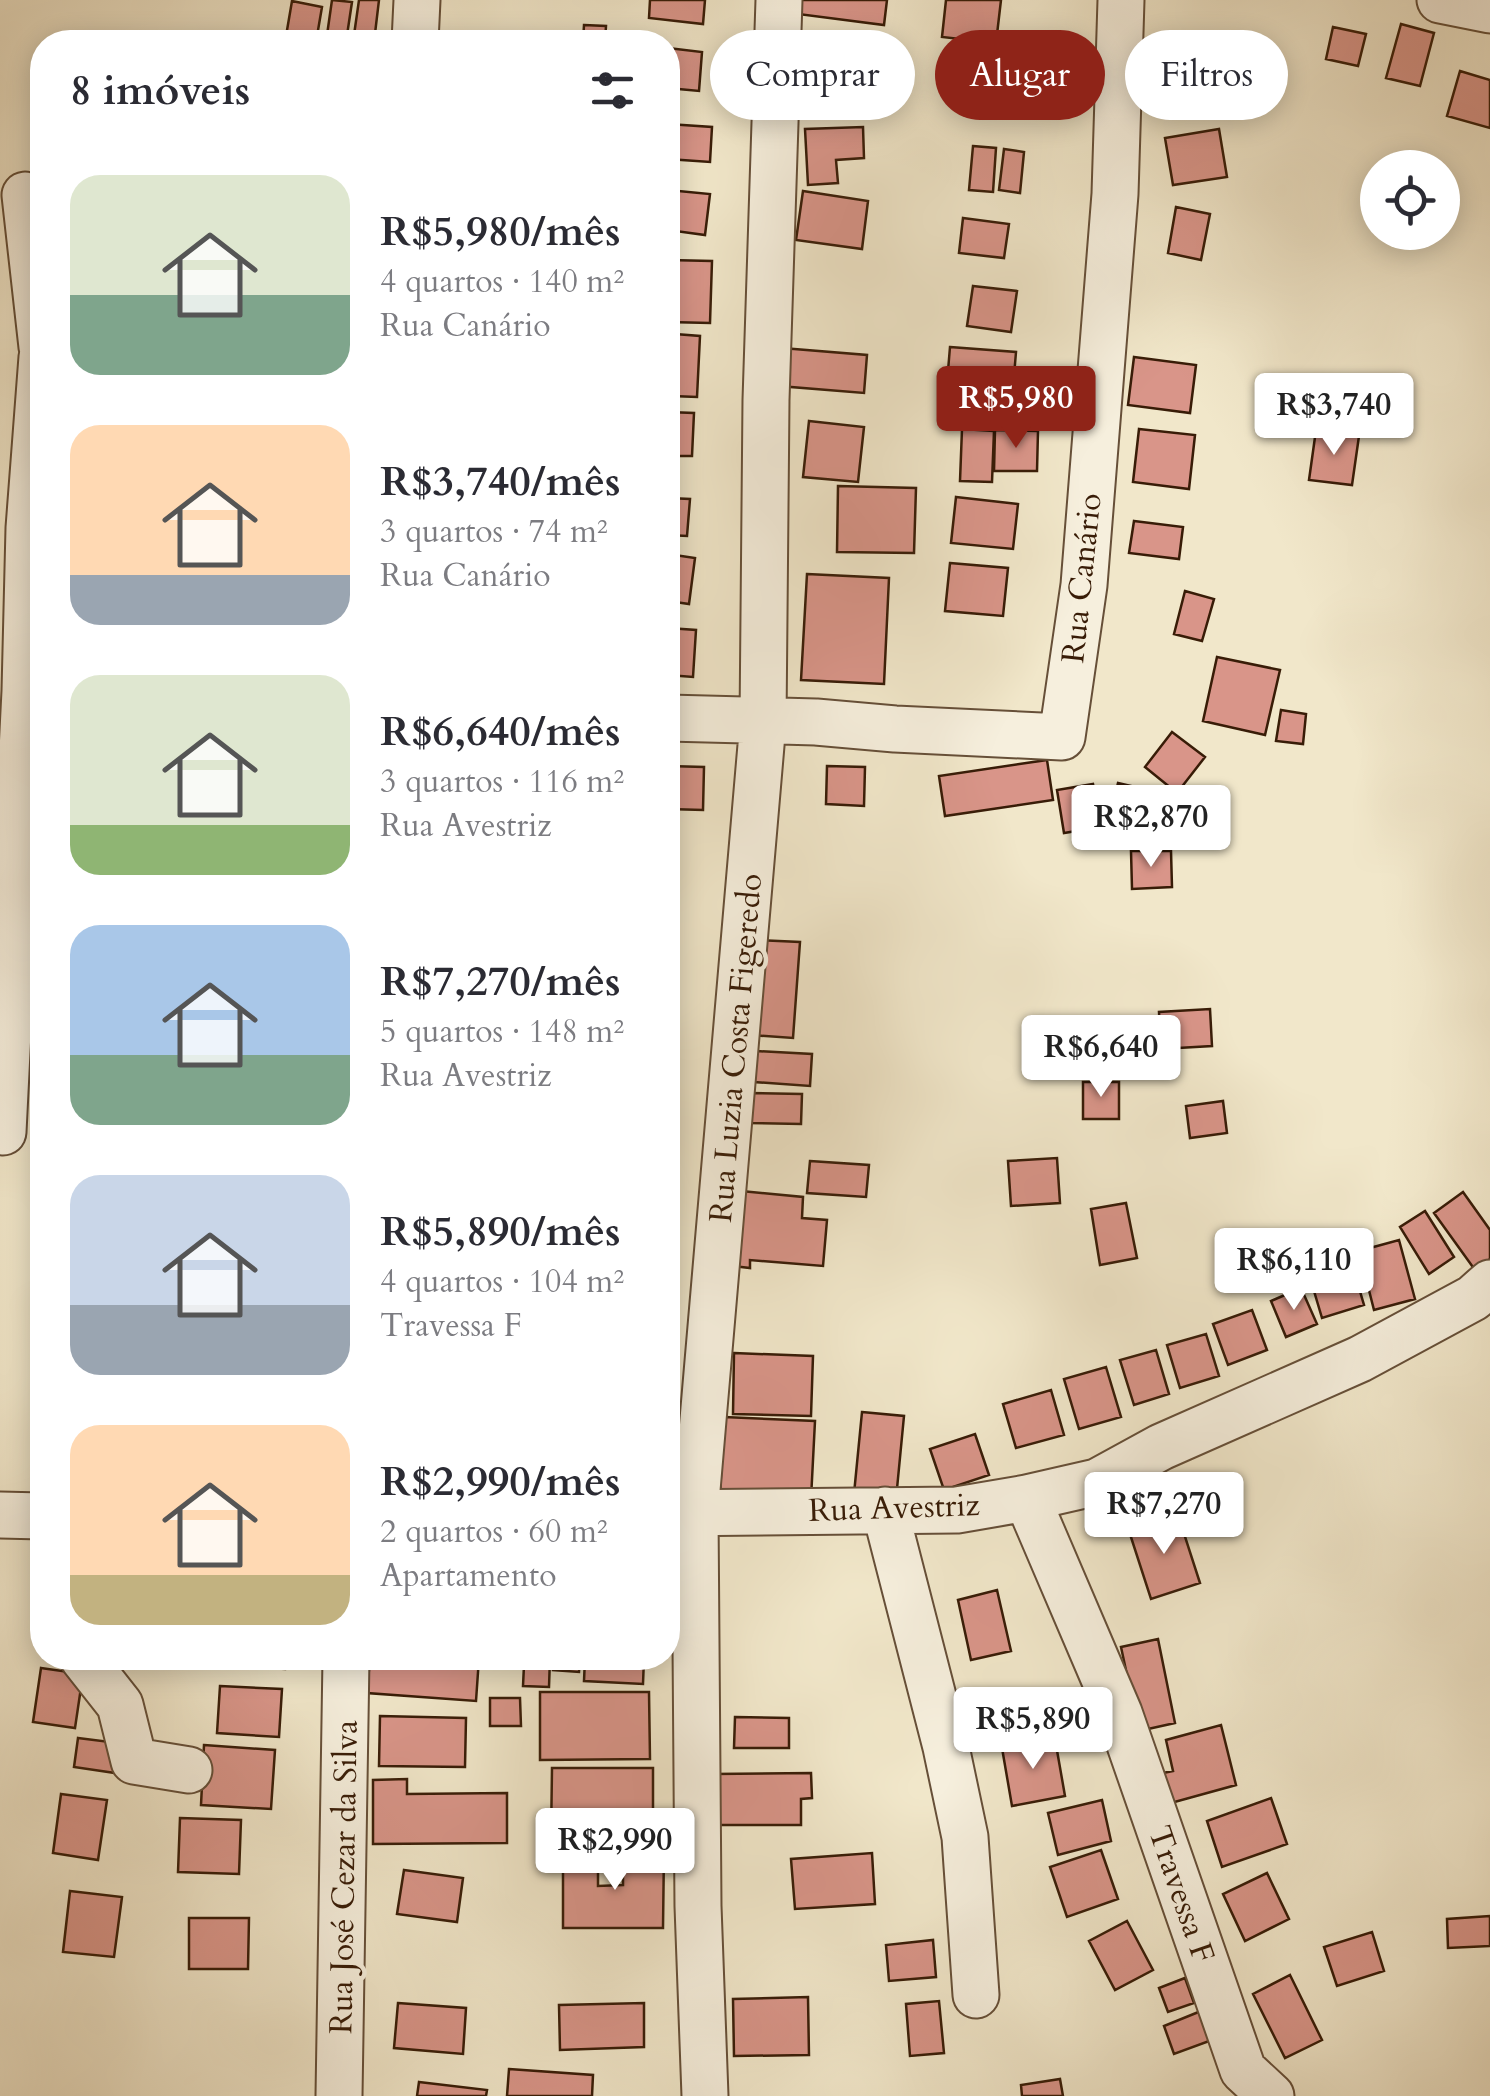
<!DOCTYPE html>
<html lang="pt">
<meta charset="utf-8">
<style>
:root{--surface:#fff;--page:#f2f2f3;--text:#2b2b33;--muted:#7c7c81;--accent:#8f2418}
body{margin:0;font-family:Cardo,serif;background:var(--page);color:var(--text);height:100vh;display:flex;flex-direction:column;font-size:38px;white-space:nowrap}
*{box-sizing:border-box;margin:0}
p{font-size:32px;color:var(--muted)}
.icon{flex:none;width:55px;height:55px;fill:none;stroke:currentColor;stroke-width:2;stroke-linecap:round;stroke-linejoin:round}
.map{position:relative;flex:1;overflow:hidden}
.details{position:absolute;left:30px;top:30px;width:650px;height:1640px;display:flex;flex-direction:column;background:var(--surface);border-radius:40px;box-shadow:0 5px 25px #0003}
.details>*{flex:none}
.guide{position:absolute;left:710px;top:30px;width:630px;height:90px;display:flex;gap:20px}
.tools{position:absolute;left:1360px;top:150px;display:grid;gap:20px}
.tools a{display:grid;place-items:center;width:100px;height:100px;border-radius:50%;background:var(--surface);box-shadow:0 5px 25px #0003;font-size:50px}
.price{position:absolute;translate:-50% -85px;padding:0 22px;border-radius:10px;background:#fff;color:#222;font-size:32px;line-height:65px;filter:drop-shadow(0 2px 5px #0008)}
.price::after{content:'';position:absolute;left:50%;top:60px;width:30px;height:22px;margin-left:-15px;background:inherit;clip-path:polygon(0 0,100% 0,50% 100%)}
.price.selected{background:var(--accent);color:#fff}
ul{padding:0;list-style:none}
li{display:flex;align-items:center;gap:30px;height:250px;padding:0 40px}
li span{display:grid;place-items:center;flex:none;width:280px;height:200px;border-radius:30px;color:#555}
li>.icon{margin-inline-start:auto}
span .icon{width:120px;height:120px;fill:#fffc;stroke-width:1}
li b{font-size:42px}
h2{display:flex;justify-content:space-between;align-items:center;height:120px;padding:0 40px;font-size:42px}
.chip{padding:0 35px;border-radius:45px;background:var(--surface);box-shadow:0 5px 25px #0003;font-size:35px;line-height:90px}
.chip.selected{background:var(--accent);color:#fff}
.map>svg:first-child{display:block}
.building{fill:#d99589;stroke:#381c07;stroke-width:2.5}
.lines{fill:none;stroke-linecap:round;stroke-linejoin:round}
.minor-casing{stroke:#664f38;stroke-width:49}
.minor{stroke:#f6efdd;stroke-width:45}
.labels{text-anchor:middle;stroke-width:9;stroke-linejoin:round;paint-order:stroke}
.street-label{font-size:32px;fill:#381c07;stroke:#f6efdd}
</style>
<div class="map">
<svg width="1490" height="2096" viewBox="0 0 1490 2096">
<rect width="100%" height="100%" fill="#f1e7ca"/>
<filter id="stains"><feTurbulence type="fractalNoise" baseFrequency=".002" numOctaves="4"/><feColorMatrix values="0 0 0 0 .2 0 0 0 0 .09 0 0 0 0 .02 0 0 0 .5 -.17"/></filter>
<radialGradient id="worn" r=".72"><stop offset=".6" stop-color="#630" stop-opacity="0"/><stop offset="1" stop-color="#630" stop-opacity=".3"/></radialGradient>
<path class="building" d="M332 0 352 2 346 42H326Z
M359 0H379L374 42H353Z
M650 0H705L703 24 649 18Z
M800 0H887L884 25 798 14Z
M946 0H1001L996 43 942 37Z
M292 1 322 7 316 42H285Z
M1401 24 1434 33 1420 86 1386 78Z
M584 25 606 26 605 42H583Z
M1333 27 1366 34 1358 66 1326 59Z
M801 39 893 48 888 94 796 85Z
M1030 41 1060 43 1057 87 1027 84Z
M668 48 702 52 699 91 668 88Z
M1238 60 1267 63 1262 103 1233 98Z
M1460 71 1490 80V128L1447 116Z
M795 87 823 89 821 114 792 111Z
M668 124 712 127 710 162 668 159Z
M863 127 864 158 836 160 838 183 808 185 805 129Z
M1219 129 1227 177 1173 185 1165 138Z
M973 146 996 148 993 192 969 190Z
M1004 149 1024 152 1020 193 999 190Z
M668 190 710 194 705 235 668 230Z
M803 191 868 201 862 249 796 240Z
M1176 207 1210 214 1201 260 1168 253Z
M963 218 1009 224 1004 258 959 253Z
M668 260 712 261 710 323 668 322Z
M973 286 1017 291 1011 332 967 326Z
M675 334 700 336 697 397 672 396Z
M950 347 1016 352 1011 412 945 407Z
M782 348 867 355 864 393 779 386Z
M1134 357 1196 365 1190 413 1128 405Z
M1319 380 1358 383 1356 414 1317 411Z
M668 412 694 413 692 456H668Z
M809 421 864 427 858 482 803 477Z
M962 429 994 431 992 482 960 481Z
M1139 429 1195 435 1189 489 1133 482Z
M995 430 1038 431 1037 471H994Z
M1316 430 1359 436 1352 485 1309 480Z
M838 486 916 488 914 553 837 552Z
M956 497 1018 504 1013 549 951 543Z
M668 498 690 499 687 536 668 535Z
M1134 521 1183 527 1179 559 1129 553Z
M668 554 695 558 689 604 668 601Z
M950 563 1008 568 1003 616 945 611Z
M807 574 889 578 884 684 801 680Z
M1185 591 1214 599 1202 641 1174 634Z
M668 628 696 630 693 677 668 675Z
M1217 657 1280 670 1265 735 1203 721Z
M1281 710 1306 714 1303 744 1276 741Z
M1172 732 1205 757 1177 793 1145 767Z
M1047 760 1053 800 945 816 939 776Z
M668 766 704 767 703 810 668 809Z
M827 766 865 767 864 806 826 804Z
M1118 783 1165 794 1154 842 1107 832Z
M1093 784 1101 827 1064 833 1057 790Z
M668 843H675L674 899H668Z
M1131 851H1171L1172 887 1132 889Z
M757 940 800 942 793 1038 750 1035Z
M668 987H677L676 1028H668Z
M1210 1009 1212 1046 1161 1049 1159 1012Z
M756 1051 812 1054 810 1086 754 1082Z
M1083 1082H1119V1119H1083Z
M749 1093 802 1094 801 1124 747 1123Z
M1223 1101 1227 1133 1190 1138 1186 1106Z
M1057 1158 1060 1203 1011 1206 1008 1161Z
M810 1161 869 1165 866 1197 807 1193Z
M731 1190 803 1197 802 1218 827 1220 823 1266 750 1260V1268L724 1265Z
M1463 1192 1490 1230V1259L1475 1270 1434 1213Z
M1126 1203 1137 1258 1100 1265 1091 1209Z
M1425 1211 1454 1257 1429 1274 1400 1227Z
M1399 1240 1415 1299 1374 1310 1359 1251Z
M1351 1261 1364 1305 1322 1318 1309 1274Z
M1301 1288 1317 1324 1286 1337 1271 1301Z
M1252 1310 1267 1350 1228 1365 1213 1324Z
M1206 1334 1219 1376 1180 1388 1167 1345Z
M1156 1350 1169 1394 1134 1405 1120 1360Z
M734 1353 813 1356 811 1416 733 1414Z
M1106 1367 1121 1417 1079 1429 1064 1379Z
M1051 1390 1064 1435 1016 1448 1003 1404Z
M862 1412 904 1416 896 1499 854 1494Z
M724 1417 815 1421 811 1499 720 1494Z
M975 1434 989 1475 944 1490 930 1449Z
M1178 1515 1200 1583 1151 1599 1129 1531Z
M997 1590 1011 1651 971 1660 958 1600Z
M1158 1639 1175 1723 1139 1731 1121 1647Z
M210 1658H286L285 1669 209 1665Z
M370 1658H479L476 1701 367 1693Z
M497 1658H550L549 1687 523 1686 524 1665H497Z
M554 1658H580L579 1672 553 1670Z
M585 1658H644L643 1684 584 1681Z
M41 1668 83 1674 75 1728 33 1722Z
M220 1686 282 1689 279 1737 217 1733Z
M540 1692H649L650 1759 540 1760Z
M1033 1692 1039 1736 992 1744 984 1701Z
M490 1698H520L521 1726H490Z
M380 1716 466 1718 465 1767 379 1766Z
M735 1717 789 1718V1748H734Z
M1221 1725 1236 1785 1171 1803 1163 1773 1173 1771 1166 1740Z
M78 1738 118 1743 115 1773 74 1767Z
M1055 1739 1065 1796 1012 1806 1002 1748Z
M204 1745 275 1750 271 1809 201 1805Z
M552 1768H653V1840H551Z
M811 1773 812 1798 801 1799V1825H712L713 1774Z
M407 1779V1794L507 1793V1843L373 1844V1780Z
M61 1794 107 1800 98 1860 53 1853Z
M1271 1798 1287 1844 1222 1867 1207 1821Z
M1102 1800 1111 1841 1058 1855 1048 1813Z
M180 1818 241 1820 239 1874 178 1872Z
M623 1849 664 1850 663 1928H563V1856H598V1886L623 1885Z
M1101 1850 1118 1899 1067 1917 1050 1867Z
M872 1853 875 1904 795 1909 791 1859Z
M404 1870 463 1878 457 1922 397 1914Z
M1267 1873 1289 1919 1245 1941 1223 1894Z
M70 1891 122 1897 114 1957 63 1952Z
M1490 1916V1946L1448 1948 1447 1919Z
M189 1918H249L248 1969H189Z
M1127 1921 1153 1970 1115 1990 1089 1941Z
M1372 1932 1384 1971 1337 1986 1324 1947Z
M933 1940 936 1977 889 1981 886 1945Z
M1290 1975 1322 2040 1285 2058 1253 1994Z
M1185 1978 1194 2003 1168 2012 1159 1988Z
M808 1997 809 2055 734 2056 733 1999Z
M939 2001 944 2053 910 2056 906 2004Z
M398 2003 466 2008 463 2054 394 2048Z
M644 2003V2047L560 2050 559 2005Z
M1201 2011 1212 2040 1174 2054 1164 2026Z
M509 2069 593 2075 592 2096H507Z
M1060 2079 1063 2096H1022L1021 2085Z
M419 2082 487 2090 486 2096H417Z"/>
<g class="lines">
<g class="minor-casing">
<path id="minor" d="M1440 0 1490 10
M415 42 417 0
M25 195 42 347
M668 718 816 722 895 729 1062 737 1084 585 1115 194 1121 0
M3 1132 25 691 29 528 42 357
M1027 1498 1119 1713 1243 2070 1271 2096
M885 1510 946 1747 965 1837 976 1995
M668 1513 957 1510 1027 1498 1097 1482 1161 1447 1360 1359 1473 1298 1490 1283
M0 1515 42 1516
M83 1658 120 1705 134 1761 189 1770
M339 2096 346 1658
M705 2096 698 1906 695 1513 763 722 766 400 779 0"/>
</g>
<use href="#minor" class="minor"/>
</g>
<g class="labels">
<g class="street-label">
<text transform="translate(1081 578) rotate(-84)" y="11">Rua Canário</text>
<text transform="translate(735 1048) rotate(-85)" y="11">Rua Luzia Costa Figeredo</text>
<text transform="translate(894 1507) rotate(-2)" y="11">Rua Avestriz</text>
<text transform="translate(343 1877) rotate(-89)" y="11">Rua José Cezar da Silva</text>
<text transform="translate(1182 1894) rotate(71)" y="11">Travessa F</text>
</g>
</g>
<rect width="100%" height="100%" filter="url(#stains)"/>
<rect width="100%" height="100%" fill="url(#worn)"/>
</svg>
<div class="tools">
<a><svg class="icon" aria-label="locate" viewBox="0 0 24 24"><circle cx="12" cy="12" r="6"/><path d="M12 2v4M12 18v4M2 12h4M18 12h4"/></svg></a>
</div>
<b class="price selected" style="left:1016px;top:451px">R$5,980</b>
<b class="price" style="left:1334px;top:458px">R$3,740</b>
<b class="price" style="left:1151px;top:870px">R$2,870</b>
<b class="price" style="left:1101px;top:1100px">R$6,640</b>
<b class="price" style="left:1294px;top:1313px">R$6,110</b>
<b class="price" style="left:1164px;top:1557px">R$7,270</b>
<b class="price" style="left:1033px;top:1772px">R$5,890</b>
<b class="price" style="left:615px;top:1893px">R$2,990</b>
<div class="guide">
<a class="chip">Comprar</a>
<a class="chip selected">Alugar</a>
<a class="chip">Filtros</a>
</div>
<section class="details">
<h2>8 imóveis<svg class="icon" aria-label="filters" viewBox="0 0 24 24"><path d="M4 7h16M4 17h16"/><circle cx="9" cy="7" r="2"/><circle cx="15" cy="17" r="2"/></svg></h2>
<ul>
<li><span style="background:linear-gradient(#dfe7d0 60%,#7fa58c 0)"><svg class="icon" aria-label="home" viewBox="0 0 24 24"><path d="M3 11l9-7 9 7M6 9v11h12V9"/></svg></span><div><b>R$5,980/mês</b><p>4 quartos · 140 m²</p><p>Rua Canário</p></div></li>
<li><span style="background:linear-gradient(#ffd9b3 75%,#9aa5b1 0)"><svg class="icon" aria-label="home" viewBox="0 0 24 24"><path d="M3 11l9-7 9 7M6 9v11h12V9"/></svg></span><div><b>R$3,740/mês</b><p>3 quartos · 74 m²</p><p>Rua Canário</p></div></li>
<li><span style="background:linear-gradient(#dfe7d0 75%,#8fb573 0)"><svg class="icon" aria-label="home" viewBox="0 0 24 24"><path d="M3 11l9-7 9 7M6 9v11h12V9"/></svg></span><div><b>R$6,640/mês</b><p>3 quartos · 116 m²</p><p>Rua Avestriz</p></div></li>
<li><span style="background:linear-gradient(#a9c7e8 65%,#7fa58c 0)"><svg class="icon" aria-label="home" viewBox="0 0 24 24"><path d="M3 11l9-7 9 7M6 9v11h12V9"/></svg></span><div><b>R$7,270/mês</b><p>5 quartos · 148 m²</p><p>Rua Avestriz</p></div></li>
<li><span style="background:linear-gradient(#c9d6e8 65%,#9aa5b1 0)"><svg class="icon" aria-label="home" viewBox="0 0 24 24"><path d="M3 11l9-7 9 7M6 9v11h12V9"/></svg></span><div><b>R$5,890/mês</b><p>4 quartos · 104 m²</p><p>Travessa F</p></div></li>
<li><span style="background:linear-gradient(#ffd9b3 75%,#c2b280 0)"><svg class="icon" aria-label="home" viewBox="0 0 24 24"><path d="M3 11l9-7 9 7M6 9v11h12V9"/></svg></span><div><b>R$2,990/mês</b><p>2 quartos · 60 m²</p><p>Apartamento</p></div></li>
</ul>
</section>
</div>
